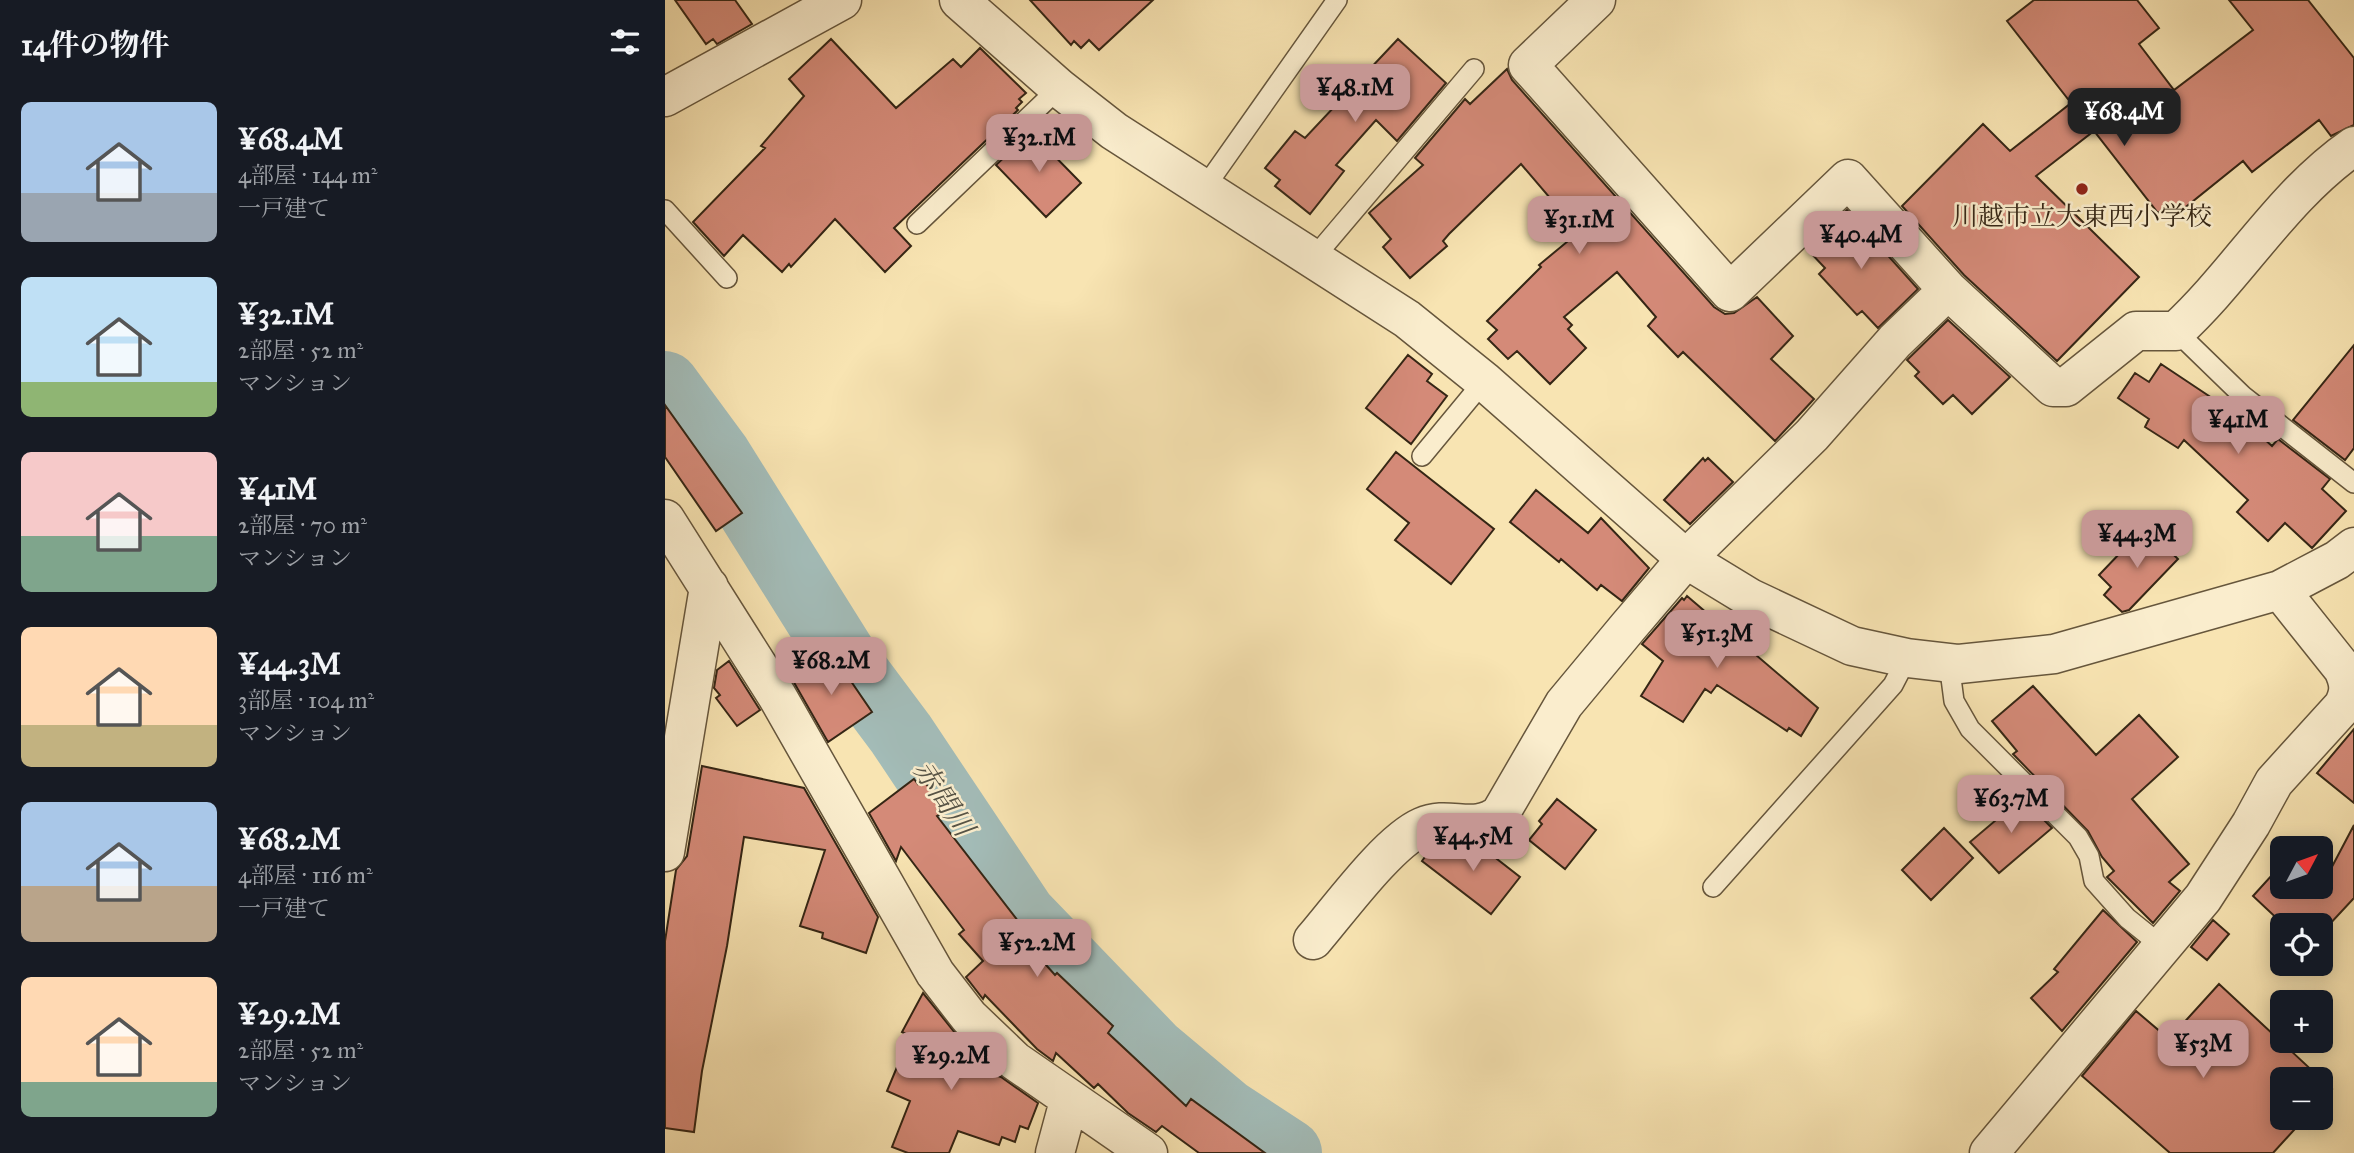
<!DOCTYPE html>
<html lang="ja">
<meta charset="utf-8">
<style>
:root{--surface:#171b24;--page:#242831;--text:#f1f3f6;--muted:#9ea1a6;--accent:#c59692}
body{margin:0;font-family:"IM FELL Great Primer","Noto Serif JP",serif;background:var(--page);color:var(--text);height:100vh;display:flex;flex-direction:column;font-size:26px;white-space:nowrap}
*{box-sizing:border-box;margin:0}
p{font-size:23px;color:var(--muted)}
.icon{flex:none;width:38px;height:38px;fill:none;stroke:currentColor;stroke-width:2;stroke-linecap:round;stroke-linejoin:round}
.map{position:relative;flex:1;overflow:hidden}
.side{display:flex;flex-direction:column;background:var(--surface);width:665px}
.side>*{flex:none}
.needle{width:46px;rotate:49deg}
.buttons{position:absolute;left:1605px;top:836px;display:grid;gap:14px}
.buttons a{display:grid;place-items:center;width:63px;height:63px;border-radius:10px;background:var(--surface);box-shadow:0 4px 18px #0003;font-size:35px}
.price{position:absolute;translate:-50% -60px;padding:0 16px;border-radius:14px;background:var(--accent);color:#111;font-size:23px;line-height:46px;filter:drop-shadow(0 2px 4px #0008)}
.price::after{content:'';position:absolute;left:50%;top:42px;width:21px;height:16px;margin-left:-10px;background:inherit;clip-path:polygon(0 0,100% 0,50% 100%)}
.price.selected{background:#222;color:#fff}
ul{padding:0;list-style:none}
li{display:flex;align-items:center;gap:21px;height:175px;padding:0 21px}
li span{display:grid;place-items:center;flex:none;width:196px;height:140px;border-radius:10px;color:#555}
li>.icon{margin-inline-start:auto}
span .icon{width:84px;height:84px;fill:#fffc;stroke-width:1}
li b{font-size:30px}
h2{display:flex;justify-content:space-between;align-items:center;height:84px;padding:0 21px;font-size:30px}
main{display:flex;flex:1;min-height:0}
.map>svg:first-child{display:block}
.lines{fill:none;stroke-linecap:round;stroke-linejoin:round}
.river{stroke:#a3bcb8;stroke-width:68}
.building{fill:#d48a78;stroke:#352615;stroke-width:2}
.service-casing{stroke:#66563c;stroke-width:22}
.minor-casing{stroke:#66563c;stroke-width:41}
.service{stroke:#faedcd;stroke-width:19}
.minor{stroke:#faedcd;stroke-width:38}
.poi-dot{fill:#8f2418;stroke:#faedcd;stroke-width:2.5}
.labels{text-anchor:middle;stroke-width:5;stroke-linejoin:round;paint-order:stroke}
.poi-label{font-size:26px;fill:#352615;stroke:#faedcd}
.water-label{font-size:28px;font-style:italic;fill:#565346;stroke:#faedcd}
</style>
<main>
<section class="side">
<h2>14件の物件<svg class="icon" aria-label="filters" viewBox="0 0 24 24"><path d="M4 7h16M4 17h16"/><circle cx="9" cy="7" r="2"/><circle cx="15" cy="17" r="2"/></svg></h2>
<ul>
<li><span style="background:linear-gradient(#a9c7e8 65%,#9aa5b1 0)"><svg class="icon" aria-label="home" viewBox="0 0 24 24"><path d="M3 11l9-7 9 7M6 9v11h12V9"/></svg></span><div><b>¥68.4M</b><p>4部屋 · 144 m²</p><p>一戸建て</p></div></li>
<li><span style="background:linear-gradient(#bfe0f5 75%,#8fb573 0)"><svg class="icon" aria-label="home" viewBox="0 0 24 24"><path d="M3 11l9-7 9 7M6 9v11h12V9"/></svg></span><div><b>¥32.1M</b><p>2部屋 · 52 m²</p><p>マンション</p></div></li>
<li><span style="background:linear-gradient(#f6c9c9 60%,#7fa58c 0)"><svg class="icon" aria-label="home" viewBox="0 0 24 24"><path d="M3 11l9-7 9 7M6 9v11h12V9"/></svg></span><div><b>¥41M</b><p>2部屋 · 70 m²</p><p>マンション</p></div></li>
<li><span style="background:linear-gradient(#ffd9b3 70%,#c2b280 0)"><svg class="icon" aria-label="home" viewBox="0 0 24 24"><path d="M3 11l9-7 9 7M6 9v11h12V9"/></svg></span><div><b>¥44.3M</b><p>3部屋 · 104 m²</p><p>マンション</p></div></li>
<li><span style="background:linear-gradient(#a9c7e8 60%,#b9a48a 0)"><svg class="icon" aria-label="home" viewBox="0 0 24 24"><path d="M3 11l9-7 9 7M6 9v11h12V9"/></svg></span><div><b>¥68.2M</b><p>4部屋 · 116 m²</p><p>一戸建て</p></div></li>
<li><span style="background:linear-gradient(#ffd9b3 75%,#7fa58c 0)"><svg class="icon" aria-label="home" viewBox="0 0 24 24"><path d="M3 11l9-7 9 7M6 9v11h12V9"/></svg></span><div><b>¥29.2M</b><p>2部屋 · 52 m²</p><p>マンション</p></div></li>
</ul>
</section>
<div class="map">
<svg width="1689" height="1153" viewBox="0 0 1689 1153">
<rect width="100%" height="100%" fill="#f8e4b2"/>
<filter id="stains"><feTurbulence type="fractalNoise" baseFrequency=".00286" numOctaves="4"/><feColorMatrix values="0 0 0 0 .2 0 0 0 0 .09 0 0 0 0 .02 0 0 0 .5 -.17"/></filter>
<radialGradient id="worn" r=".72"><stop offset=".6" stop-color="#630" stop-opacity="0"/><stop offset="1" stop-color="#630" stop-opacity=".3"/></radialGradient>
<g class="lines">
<path class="river" d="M0 385 53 457 177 655 236 734 357 915 488 1051 562 1113 623 1153"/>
</g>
<path class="building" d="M10 0H70L87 24 52 44 48 39 41 44Z
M365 0H488L434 50 424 40 416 48 409 41 406 45Z
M1369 0H1472L1494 28 1474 44 1509 90 1588 30 1564 0H1643L1689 58V125L1666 136 1654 120 1587 172 1578 161 1512 214 1504 204 1493 213 1429 131 1371 176 1474 277 1392 361 1299 275 1237 206 1318 124 1345 151 1406 103 1342 21Z
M166 39 231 108 288 59 296 67 315 48 361 93 354 99 357 102 351 108 353 110 229 228 246 246 220 272 170 219 126 267 124 264 117 272 78 235 59 256 28 222 100 148 96 146 139 96 124 79Z
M733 39 781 83 732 141 711 120 671 165 679 171 645 214 610 186 615 180 600 168 630 131 640 138Z
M842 69 847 80 1049 307 1060 314 1069 313 1092 297 1128 336 1106 359 1149 399 1110 441 1018 352 1013 357 983 326 991 317 952 272 899 317 907 325 903 329 921 348 885 384 852 351 843 359 823 339 832 330 822 321 876 267 874 265 914 232 856 164 784 234 778 241 782 246 745 278 718 247 726 239 704 213 758 165 750 158 800 99 805 104Z
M366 132 416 183 381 217 331 165Z
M1182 210 1253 289 1213 328 1197 311 1192 315 1154 274 1160 268 1142 249Z
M1283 320 1345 377 1307 414 1288 395 1278 404 1250 376 1254 372 1242 360Z
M1689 345V448L1680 460 1628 420Z
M743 355 767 374 762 381 782 396 746 444 701 408Z
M1496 364 1574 416 1607 446 1613 439 1665 479 1657 489 1681 511 1647 548 1620 523 1603 541 1572 512 1583 500 1519 440 1513 448 1480 427 1484 419 1453 398 1470 373 1484 382Z
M0 405 77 513 51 531 0 457Z
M731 452 829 529 786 584 730 540 744 523 702 489Z
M1038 458 1040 461 1043 458 1068 482 1025 524 999 500Z
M871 490 923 533 936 518 984 568 957 601 936 585 932 590 896 559 894 562 845 522Z
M1480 527 1513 559 1464 610 1457 612 1439 595 1446 587 1434 575Z
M1022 596 1153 708 1136 736 1124 728 1122 731 1052 685 1046 693 1040 689 1018 722 976 696 998 661 977 644 1017 598 1019 600Z
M166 652 207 712 163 742 127 679Z
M64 661 95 710 72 726 51 698 55 695 49 688 52 670Z
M1368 686 1431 755 1474 715 1513 757 1467 799 1524 864 1504 882 1515 891 1488 923 1442 877 1449 871 1437 857 1423 831 1348 754 1352 751 1327 721Z
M1689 729V803L1652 773Z
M37 766 139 788 213 917 201 953 157 938 158 933 135 926 160 850 79 837 62 946 37 1071 29 1132 0 1128V941L11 870 22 856Z
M249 779 253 784 258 780 278 806 272 811 275 814 272 816 353 921 347 927 390 975 392 973 448 1026 443 1033 521 1106 526 1099 600 1153H534L497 1126 491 1132 463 1113 433 1084 429 1088 391 1053 388 1061 372 1049 320 995 318 999 301 977 318 961 294 934 299 930 236 847 231 861 204 813Z
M1357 798 1387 828 1334 873 1305 842Z
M892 799 931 830 900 869 864 840 877 824 874 821Z
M1689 825V898L1663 926H1620L1588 896 1617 864V887H1656V875L1660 880Z
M1279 828 1308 858 1266 900 1237 870Z
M786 845 795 852 799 846 814 845 855 877 826 914 757 861 768 846Z
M1438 910 1472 942 1397 1031 1366 998 1393 972 1389 969Z
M1548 920 1564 934 1542 960 1526 947Z
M1554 984 1667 1089 1656 1101V1080H1617V1118H1640L1608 1153H1505L1417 1076 1471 1011 1504 1039Z
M258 993 295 1039 285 1059 336 1077 373 1103 363 1129 355 1126 350 1142 337 1137 334 1145 293 1131 284 1153H243L227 1147 245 1101 222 1091 245 1036 237 1032Z"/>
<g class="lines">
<g class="service-casing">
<path id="service" d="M538 190 672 0
M0 210 62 278
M252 224 394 88
M647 260 809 69
M1511 331 1578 396 1689 483
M757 456 819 381
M1284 663 1289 701 1305 729 1413 837 1424 856 1429 881 1462 918 1498 947
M1048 887 1228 685 1242 658"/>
</g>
<g class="minor-casing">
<path id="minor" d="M294 0 394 88 449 131 742 319 819 381 1021 559 1085 598 1187 646 1242 658 1294 664 1389 654 1615 590 1672 560 1689 547
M931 0 863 65 1065 292 1183 179 1283 290
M0 97 177 0
M0 519 112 696 270 973 304 1017 350 1061 483 1153
M0 852 44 587
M648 940C674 910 723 842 757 827 785 814 808 835 835 814L899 704 963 627 1021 559 1147 435 1230 341 1283 290 1388 387H1401L1471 331H1511C1574 273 1617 196 1689 146
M390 1153 404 1101
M1324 1153 1538 898 1586 824 1609 782 1678 706C1685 692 1685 684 1678 669L1615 590"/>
</g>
<use href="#service" class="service"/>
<use href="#minor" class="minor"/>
</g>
<circle class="poi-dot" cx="1417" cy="189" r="7"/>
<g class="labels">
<g class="poi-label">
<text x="1417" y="225">川越市立大東西小学校</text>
</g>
<g class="water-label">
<text transform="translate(279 798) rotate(56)" y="10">赤間川</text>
</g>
</g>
<rect width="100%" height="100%" filter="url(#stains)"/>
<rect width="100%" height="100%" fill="url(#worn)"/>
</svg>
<div class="buttons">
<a><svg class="needle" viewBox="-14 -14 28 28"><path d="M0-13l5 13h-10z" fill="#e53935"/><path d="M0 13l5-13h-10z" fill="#9ea1a6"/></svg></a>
<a><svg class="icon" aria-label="locate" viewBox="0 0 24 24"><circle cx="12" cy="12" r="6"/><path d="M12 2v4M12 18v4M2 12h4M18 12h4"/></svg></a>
<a>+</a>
<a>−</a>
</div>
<b class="price" style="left:690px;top:124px">¥48.1M</b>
<b class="price selected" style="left:1459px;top:148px">¥68.4M</b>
<b class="price" style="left:374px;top:174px">¥32.1M</b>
<b class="price" style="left:914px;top:256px">¥31.1M</b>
<b class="price" style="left:1196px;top:271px">¥40.4M</b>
<b class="price" style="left:1573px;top:456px">¥41M</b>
<b class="price" style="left:1472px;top:570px">¥44.3M</b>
<b class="price" style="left:1052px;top:670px">¥51.3M</b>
<b class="price" style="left:166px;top:697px">¥68.2M</b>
<b class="price" style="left:1346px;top:835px">¥63.7M</b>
<b class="price" style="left:808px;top:873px">¥44.5M</b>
<b class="price" style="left:372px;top:979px">¥52.2M</b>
<b class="price" style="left:1538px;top:1080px">¥53M</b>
<b class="price" style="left:286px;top:1092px">¥29.2M</b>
</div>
</main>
